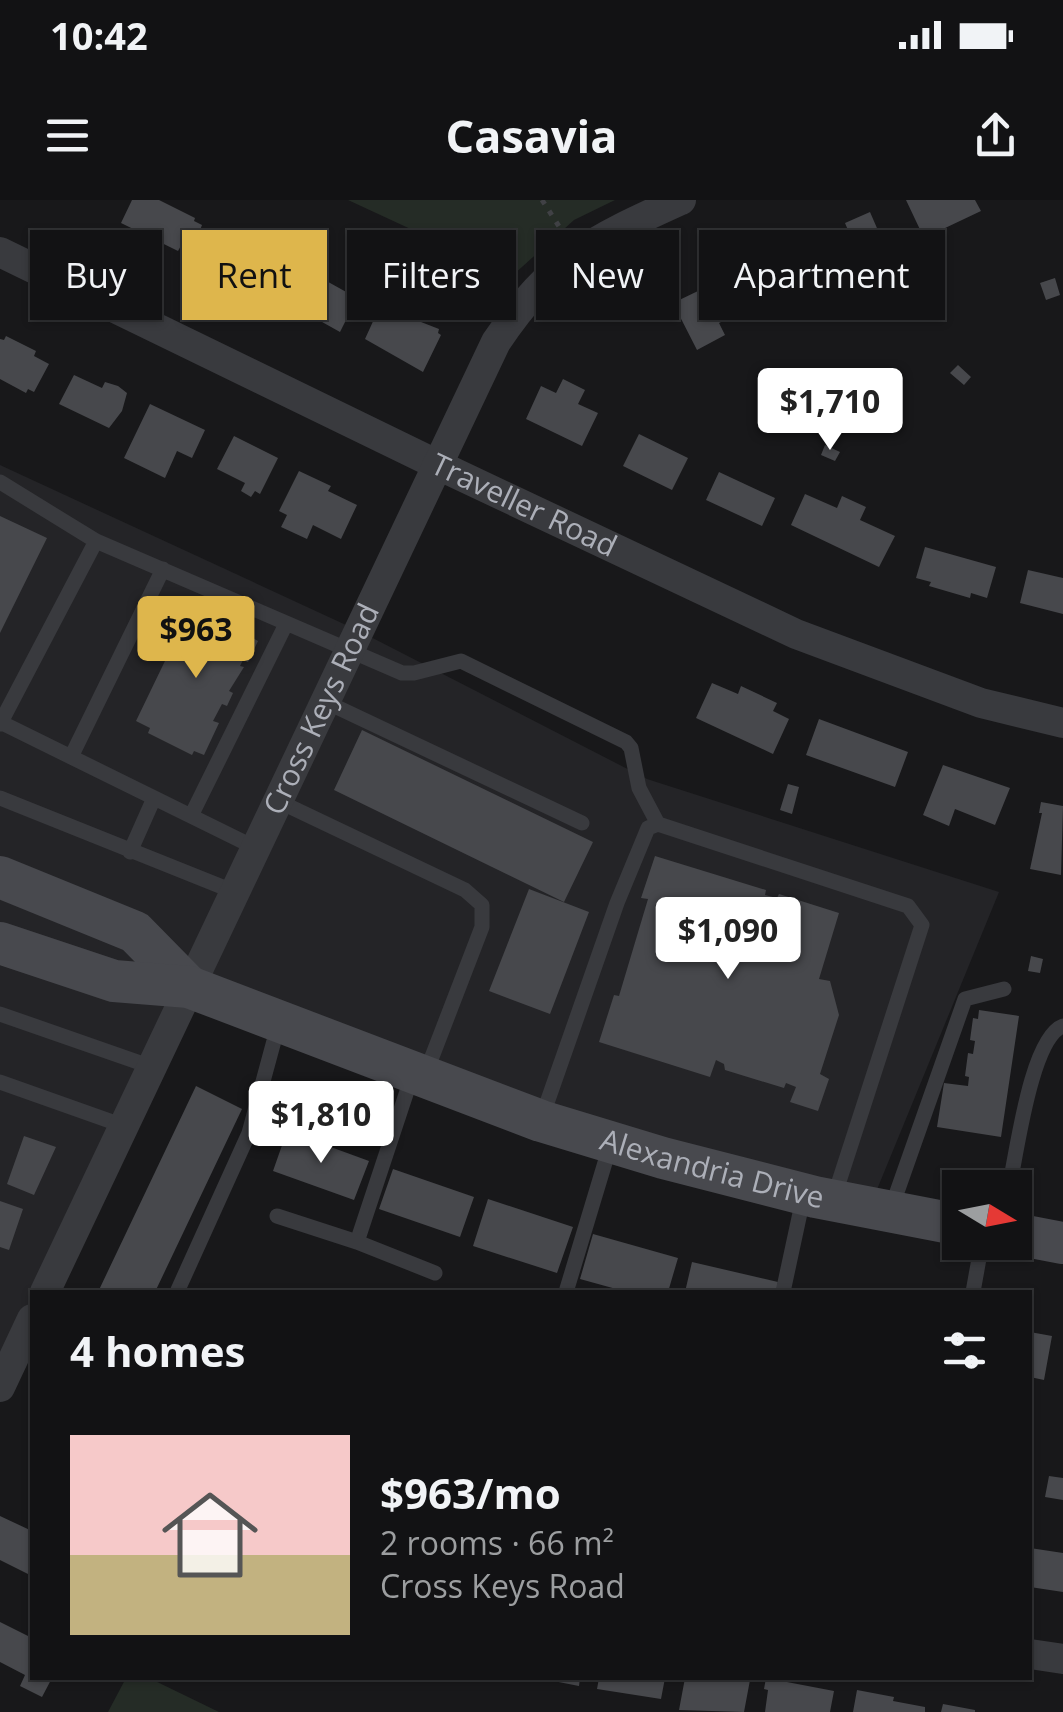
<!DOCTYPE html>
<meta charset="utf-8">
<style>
:root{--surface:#121214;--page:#1f2022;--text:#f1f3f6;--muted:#9c9ea0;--line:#313234;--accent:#deb64c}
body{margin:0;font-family:"Open Sans",sans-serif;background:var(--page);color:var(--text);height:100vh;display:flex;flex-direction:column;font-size:38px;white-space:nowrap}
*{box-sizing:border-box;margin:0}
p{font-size:32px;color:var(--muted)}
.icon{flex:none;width:55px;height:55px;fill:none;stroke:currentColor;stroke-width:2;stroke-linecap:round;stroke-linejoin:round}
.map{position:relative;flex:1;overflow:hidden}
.details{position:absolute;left:30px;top:1090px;width:1002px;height:390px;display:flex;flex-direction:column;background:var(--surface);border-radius:0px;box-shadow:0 2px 8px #0004,0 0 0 2px var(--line)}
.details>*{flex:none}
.top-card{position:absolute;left:30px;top:30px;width:1005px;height:90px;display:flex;gap:20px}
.needle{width:65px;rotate:100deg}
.tools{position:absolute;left:942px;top:970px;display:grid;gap:20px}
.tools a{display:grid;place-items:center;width:90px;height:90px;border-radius:0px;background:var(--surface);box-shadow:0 2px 8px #0004,0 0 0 2px var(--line);font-size:50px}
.price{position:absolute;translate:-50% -85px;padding:0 22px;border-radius:10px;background:#fff;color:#222;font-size:32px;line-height:65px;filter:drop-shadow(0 2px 5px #0008)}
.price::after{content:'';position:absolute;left:50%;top:60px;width:30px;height:22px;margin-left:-15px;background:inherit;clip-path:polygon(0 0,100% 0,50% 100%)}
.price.active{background:var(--accent);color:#111}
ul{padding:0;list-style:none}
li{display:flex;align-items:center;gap:30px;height:250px;padding:0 40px}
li+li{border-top:2px solid var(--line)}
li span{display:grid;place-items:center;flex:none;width:280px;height:200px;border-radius:0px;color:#555}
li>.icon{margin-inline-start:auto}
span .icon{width:120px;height:120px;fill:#fffc;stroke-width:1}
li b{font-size:42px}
h2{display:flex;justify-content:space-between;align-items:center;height:120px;padding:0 40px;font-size:42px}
.pill{padding:0 35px;border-radius:0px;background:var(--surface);box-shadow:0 2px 8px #0004,0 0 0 2px var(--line);font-size:35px;line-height:90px}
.pill.active{background:var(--accent);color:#111}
.status{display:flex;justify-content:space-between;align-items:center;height:70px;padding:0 50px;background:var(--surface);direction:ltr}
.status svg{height:28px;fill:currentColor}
header{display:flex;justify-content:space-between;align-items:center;height:130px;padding:0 40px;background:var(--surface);font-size:45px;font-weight:700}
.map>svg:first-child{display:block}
.built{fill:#242427}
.park{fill:#252c26}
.building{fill:#47484c}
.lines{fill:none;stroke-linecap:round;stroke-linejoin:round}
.path{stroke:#404145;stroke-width:5;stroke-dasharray:5 8;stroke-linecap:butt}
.lane{stroke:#393a3e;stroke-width:15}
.street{stroke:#393a3e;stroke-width:30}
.secondary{stroke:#48494e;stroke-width:42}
.labels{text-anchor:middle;stroke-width:9;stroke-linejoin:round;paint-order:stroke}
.street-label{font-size:30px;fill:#acafb8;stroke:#131315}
</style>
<div class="status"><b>10:42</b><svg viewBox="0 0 49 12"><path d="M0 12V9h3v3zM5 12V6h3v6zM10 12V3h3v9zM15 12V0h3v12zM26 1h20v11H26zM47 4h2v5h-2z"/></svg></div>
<header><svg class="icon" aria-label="menu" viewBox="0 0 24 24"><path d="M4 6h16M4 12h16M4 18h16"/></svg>Casavia<svg class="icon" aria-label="share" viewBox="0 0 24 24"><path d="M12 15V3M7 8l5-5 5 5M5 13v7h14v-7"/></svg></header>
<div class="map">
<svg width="1063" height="1512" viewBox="0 0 1063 1512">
<rect width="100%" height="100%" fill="#18181a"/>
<path class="built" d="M0 265 359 431 647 579 999 692 869 1009 190 787 32 1092V1119L0 1177Z"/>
<path class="park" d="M348 0H615L574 20 512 76Z
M126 1478H149L219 1512H108Z"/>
<path class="building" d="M132 0H159L195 18 194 21 202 25 197 38 187 35 178 51 121 23Z
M906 0H975L981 11 924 38Z
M870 12 883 42 873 47 889 81 834 105 818 69 833 63 830 57 855 47 845 23Z
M231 34 285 60 270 92 215 66Z
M748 67 765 100 719 123 725 135 697 150 673 103Z
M305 69 357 98 340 132 288 103Z
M1055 78 1060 95 1046 100 1040 83Z
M380 106 439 129 438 133 441 135 423 172 365 139Z
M6 136 36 151 34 156 49 164 34 192 28 189 26 193 0 179V139L4 140Z
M958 165 971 177 964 185 950 173Z
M74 175 102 188 105 182 118 186 127 193 122 211 109 228 59 204Z
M563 179 585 190 578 204 598 213 582 246 526 219 541 186 556 193Z
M150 204 205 230 192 258 177 251 165 278 124 258Z
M639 234 688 258 672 290 623 266Z
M234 236 278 258 260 294 255 291 251 297 241 291 245 283 217 269Z
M825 245 840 252 835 261 821 255Z
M299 271 331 286 328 291 357 305 341 339 313 325 307 339 281 327 287 315 279 311Z
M719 272 775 298 762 326 706 300Z
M805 294 837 308 842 296 866 307 860 320 895 336 879 367 791 325Z
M0 316 47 338 0 433Z
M925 347 996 367 987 398 971 393 970 398 929 386 931 382 916 378Z
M1028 370 1063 378V414L1020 403Z
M192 405 201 409 203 405 226 415 224 421 258 441 248 462 243 460 240 466 244 467 229 491 233 493 227 506 222 504 213 521 219 523 204 555 194 551 192 555 148 533 150 528 136 521Z
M712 483 738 494 741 486 777 503 773 511 789 519 773 554 696 518Z
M819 519 908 552 895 587 806 555Z
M362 530 593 642 564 702 334 590Z
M943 565 1010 588 995 625 955 609 949 626 923 615Z
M788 584 799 587 792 614 780 610Z
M1041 602 1063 606 1061 675 1030 669 1042 613H1039Z
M655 656 766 690 765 695 777 698 779 694 839 713 819 779 830 781 839 815 820 874 829 879 818 911 790 902 796 887 786 883 784 888 725 870 724 864 716 860 710 877 599 842 614 795 619 796 648 699 641 698Z
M529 689 589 712 550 814 489 791Z
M1031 756 1043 759 1040 773 1028 771Z
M979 810 1019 816 1001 937 937 927 944 883 968 886 969 877 965 876 968 853 973 854 975 841 970 840 973 818 978 819Z
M196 886 242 909 155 1092H98Z
M287 931 369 961 354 1000 273 971Z
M24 936 56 947 34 995 7 984Z
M393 969 474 997 460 1037 379 1009Z
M488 999 573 1027 557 1073 473 1046Z
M0 1001 23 1009 9 1050 0 1047Z
M593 1034 678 1058 668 1092H627L580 1079Z
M692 1062 778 1082 776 1092H685Z
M1030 1132 1052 1136 1044 1180 1030 1177Z
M1049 1276 1063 1278V1300L1045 1297Z
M0 1316 32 1331V1376L0 1360Z
M1030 1348 1063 1353V1392L1030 1387Z
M0 1422 32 1438V1478H52L42 1497 20 1486 25 1475 0 1462Z
M538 1478H580L579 1486Z
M599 1478H665L661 1499 597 1489Z
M685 1478 750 1480 744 1512 679 1510Z
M766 1478 834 1491 830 1512H765L768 1490 764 1489Z
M857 1490 894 1497 893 1501 925 1507V1512H853Z
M943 1504 975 1510V1512H941Z"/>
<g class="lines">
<path class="path" d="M542 0 564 34"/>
<path class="lane" d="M0 282 96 341 402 473H414L461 461 626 542 631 548 639 588 658 624
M326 502 582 623
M0 522 256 648
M0 524 96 341
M71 557 163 369
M0 598 235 692
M278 601 465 690 482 705V727L425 875
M191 616 286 424
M130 652 154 598
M0 814 152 867
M412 876 357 1042 435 1073
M0 882 124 926
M542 917 617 703 648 628 658 624 908 706 922 725 834 997
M1009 988C1017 952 1031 838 1063 826
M891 1009 965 799 1004 789
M277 1016 357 1042
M177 1092 249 933 278 826
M566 1092 610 946
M783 1092 803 999
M973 1092 982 1042"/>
<g class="street">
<path id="s1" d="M0 52 438 265 796 434 981 503 1063 523"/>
<path id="s2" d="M45 1092 496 142C553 58 591 41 681 0"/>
<path d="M0 1187 32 1119"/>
<path d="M1030 1454 1063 1459"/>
</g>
<g class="secondary">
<path d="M0 677 135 732 189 787"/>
<path id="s3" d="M0 743 114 781 189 787 541 921 663 958 815 997 960 1025"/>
<path d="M1015 1034 1063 1043"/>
</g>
</g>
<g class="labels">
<g class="street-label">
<text dy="10" stroke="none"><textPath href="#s1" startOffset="582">Traveller Road</textPath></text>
<text dy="10" stroke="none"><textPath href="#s2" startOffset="645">Cross Keys Road</textPath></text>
<text dy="10" stroke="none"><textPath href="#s3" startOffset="750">Alexandria Drive</textPath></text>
</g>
</g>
</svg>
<div class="tools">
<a><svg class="needle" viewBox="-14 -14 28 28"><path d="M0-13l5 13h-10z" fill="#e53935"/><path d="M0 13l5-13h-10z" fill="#9c9ea0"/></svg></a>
</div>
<b class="price" style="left:830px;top:253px">$1,710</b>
<b class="price active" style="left:196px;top:481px">$963</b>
<b class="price" style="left:728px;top:782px">$1,090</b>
<b class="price" style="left:321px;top:966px">$1,810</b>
<div class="top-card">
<a class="pill">Buy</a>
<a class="pill active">Rent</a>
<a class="pill">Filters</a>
<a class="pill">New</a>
<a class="pill">Apartment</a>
</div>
<section class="details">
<h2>4 homes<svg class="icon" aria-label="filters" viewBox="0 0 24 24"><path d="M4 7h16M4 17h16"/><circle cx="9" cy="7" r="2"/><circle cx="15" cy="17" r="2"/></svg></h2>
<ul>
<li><span style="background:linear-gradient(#f6c9c9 60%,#c2b280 0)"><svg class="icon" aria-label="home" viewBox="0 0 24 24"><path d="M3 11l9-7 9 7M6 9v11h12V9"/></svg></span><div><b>$963/mo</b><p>2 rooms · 66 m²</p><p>Cross Keys Road</p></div></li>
</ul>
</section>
</div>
